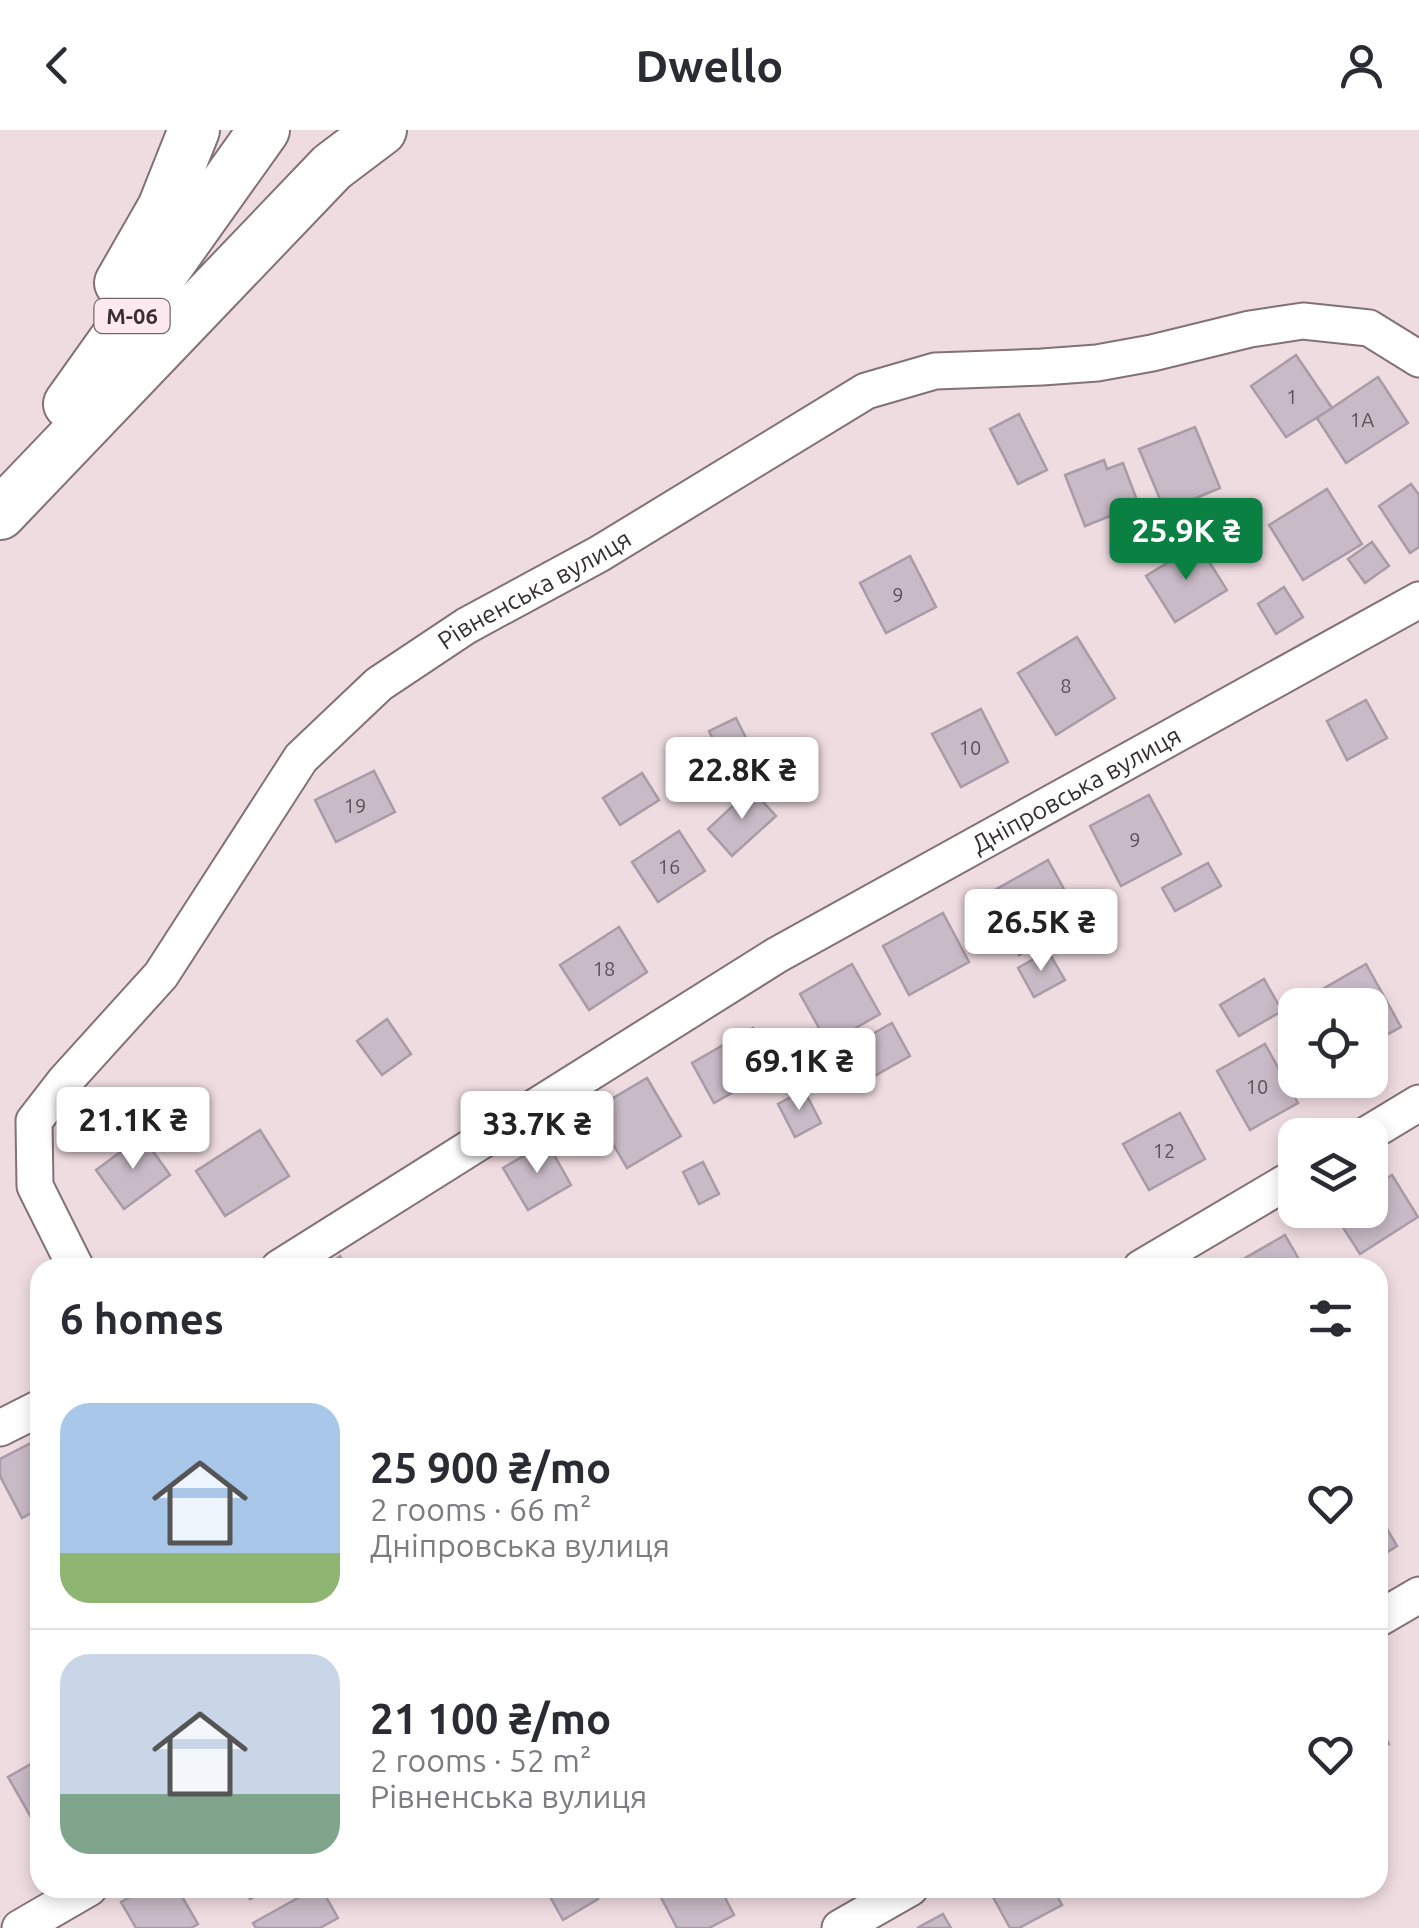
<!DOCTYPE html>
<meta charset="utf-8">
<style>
:root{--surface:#fff;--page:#f2f2f3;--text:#2b2b33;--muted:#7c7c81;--line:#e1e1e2;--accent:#0b8043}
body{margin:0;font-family:Ubuntu,sans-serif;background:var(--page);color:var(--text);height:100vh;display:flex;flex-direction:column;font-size:38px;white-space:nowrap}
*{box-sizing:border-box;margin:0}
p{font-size:32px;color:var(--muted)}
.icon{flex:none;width:55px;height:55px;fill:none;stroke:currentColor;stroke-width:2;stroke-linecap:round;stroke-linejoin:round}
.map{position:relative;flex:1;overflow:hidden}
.side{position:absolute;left:30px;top:1128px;width:1358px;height:640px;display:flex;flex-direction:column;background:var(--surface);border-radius:30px;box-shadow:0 5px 15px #0003}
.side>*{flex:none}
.controls{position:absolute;left:1278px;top:858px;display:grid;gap:20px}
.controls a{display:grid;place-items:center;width:110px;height:110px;border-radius:20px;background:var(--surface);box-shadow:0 5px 15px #0003;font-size:50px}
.price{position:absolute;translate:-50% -85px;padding:0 22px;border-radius:10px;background:#fff;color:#222;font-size:32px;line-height:65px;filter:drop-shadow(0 2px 5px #0008)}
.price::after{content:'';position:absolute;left:50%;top:60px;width:30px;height:22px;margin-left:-15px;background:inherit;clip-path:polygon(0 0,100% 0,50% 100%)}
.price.on{background:var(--accent);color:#fff}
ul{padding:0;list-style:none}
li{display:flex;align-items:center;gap:30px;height:250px;padding:0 30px}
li+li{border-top:2px solid var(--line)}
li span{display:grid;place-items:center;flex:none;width:280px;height:200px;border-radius:30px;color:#555}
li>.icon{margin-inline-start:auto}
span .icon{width:120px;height:120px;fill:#fffc;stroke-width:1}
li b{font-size:42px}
h2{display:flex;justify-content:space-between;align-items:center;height:120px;padding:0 30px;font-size:42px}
header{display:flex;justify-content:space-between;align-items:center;height:130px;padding:0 30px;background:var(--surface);font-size:45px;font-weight:700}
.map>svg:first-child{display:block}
.building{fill:#c8bac6;stroke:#a89ba6;stroke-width:2.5}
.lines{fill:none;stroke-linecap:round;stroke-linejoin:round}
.minor-casing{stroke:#827176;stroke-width:39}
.highway-casing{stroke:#827176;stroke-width:54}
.minor{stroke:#fff;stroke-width:35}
.highway{stroke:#fff;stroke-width:50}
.labels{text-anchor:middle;stroke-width:8;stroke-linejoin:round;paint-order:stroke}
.number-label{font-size:20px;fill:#5b5257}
.shield{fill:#fde9ef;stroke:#72686b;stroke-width:2.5}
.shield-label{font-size:22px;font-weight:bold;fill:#373032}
.street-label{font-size:25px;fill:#373032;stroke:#fde9ef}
</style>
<header><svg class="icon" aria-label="back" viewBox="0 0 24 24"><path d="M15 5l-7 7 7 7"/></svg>Dwello<svg class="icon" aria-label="person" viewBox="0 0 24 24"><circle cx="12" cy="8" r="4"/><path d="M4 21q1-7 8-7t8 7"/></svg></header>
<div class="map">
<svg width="1419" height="1798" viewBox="0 0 1419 1798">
<rect width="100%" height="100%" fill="#efdce1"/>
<path class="building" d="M1296 225 1332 278 1286 307 1251 256Z
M1378 247 1408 293 1346 333 1317 288Z
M1019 284 1047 340 1018 354 990 299Z
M1195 297 1220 358 1165 381 1139 319Z
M1104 330 1107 339 1123 333 1146 394 1128 401 1120 382 1085 396 1065 345Z
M1411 354 1419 365V417L1410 423 1379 376Z
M1327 359 1362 414 1303 450 1269 395Z
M1372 412 1389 436 1365 453 1348 429Z
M1198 414 1227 460 1175 492 1146 446Z
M910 426 936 477 886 503 860 453Z
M1284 457 1303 487 1276 504 1258 474Z
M1077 507 1115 568 1056 605 1018 543Z
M1366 570 1387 608 1347 630 1327 591Z
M981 579 1008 632 961 657 932 604Z
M736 588 746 608 719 621 709 601Z
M374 641 395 682 336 712 315 670Z
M642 643 659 670 620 695 603 668Z
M751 659 776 686 732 726 708 699Z
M1149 665 1181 724 1121 756 1090 696Z
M679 701 705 741 658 772 632 732Z
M1048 730 1081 790 1019 825 986 765Z
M1208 733 1221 756 1175 781 1162 758Z
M943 783 969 832 909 865 883 816Z
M619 797 647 842 589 880 560 835Z
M1048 821 1065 850 1034 867 1018 838Z
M852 834 880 884 828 914 800 864Z
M1366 834 1401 897 1370 914V875H1320L1314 864Z
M1264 849 1282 881 1239 906 1220 875Z
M387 889 411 924 382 945 357 911Z
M892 893 910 926 869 949 851 916Z
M753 898 776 938 714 973 692 933Z
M1265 914 1298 973 1250 1000 1217 941Z
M647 948 681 1006 627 1038 593 980Z
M804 960 821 993 795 1007 778 974Z
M1180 983 1205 1029 1149 1060 1123 1014Z
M260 1000 289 1046 225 1086 196 1041Z
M142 1006 170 1045 124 1079 96 1040Z
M547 1012 571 1055 528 1080 503 1038Z
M703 1032 719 1064 699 1074 683 1042Z
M1392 1045 1418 1087 1360 1124 1333 1082 1370 1080V1059Z
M1285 1105 1304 1138H1235L1233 1135Z
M340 1126 347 1138H323Z
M35 1311 40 1319V1378L22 1388 0 1346V1329Z
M1378 1383 1397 1416 1378 1428Z
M1378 1593 1389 1614 1378 1620Z
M40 1629V1693L36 1696 8 1647Z
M147 1758H177L198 1794 191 1798H136L121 1772Z
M244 1758H271L250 1769Z
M316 1758H321L338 1788 320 1798H256L253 1793Z
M553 1758H591L598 1769 563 1790 547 1761Z
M656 1758H720L734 1785 709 1798H677Z
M988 1758H1053L1062 1775 1019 1798H1010Z
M943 1784 951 1798H917Z"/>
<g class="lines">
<g class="minor-casing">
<g id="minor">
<path d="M1366 1005 1419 973"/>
<path id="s1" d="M76 1138 35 1056 34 991 65 951 161 845 301 628 379 554 466 496 599 424 866 261 935 241 1042 237 1097 233 1152 223 1250 199 1303 191 1369 198 1419 229"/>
<path id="s2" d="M279 1138 777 825 1419 470"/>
<path d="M1141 1138 1295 1047"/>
<path d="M0 1298 40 1278"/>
<path d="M1378 1489 1419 1465"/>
<path d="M20 1798 89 1758"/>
<path d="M840 1798 910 1758"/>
</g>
</g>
<g class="highway-casing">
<path id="highway" d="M120 153 163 78 194 0
M69 274 264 0
M0 384 332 37 381 0"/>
</g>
<use href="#minor" class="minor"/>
<use href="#highway" class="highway"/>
</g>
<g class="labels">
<g class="number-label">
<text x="1292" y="274">1</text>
<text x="1362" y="297">1А</text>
<text x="898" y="472">9</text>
<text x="1066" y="563">8</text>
<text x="970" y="625">10</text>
<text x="355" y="683">19</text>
<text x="1135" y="717">9</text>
<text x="669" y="744">16</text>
<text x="604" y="846">18</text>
<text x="1257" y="964">10</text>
<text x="1164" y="1028">12</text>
</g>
<rect class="shield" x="94.5" y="169" width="75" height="34" rx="8"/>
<g class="shield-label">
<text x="132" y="194">М-06</text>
</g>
<g class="street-label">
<text dy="9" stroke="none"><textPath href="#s1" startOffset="898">Рівненська вулиця</textPath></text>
<text dy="9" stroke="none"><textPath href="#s2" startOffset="930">Дніпровська вулиця</textPath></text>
</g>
</g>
</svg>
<div class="controls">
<a><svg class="icon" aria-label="locate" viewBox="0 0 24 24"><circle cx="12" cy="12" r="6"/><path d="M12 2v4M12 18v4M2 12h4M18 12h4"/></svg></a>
<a><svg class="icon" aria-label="layers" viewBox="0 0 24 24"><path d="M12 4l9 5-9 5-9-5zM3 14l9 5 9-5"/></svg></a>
</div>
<b class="price on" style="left:1186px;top:453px">25.9K ₴</b>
<b class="price" style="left:742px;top:692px">22.8K ₴</b>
<b class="price" style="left:1041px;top:844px">26.5K ₴</b>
<b class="price" style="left:799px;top:983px">69.1K ₴</b>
<b class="price" style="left:133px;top:1042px">21.1K ₴</b>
<b class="price" style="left:537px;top:1046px">33.7K ₴</b>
<section class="side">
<h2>6 homes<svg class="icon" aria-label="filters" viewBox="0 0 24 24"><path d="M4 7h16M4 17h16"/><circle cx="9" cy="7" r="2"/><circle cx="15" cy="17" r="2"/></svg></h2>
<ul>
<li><span style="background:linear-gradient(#a9c7e8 75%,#8fb573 0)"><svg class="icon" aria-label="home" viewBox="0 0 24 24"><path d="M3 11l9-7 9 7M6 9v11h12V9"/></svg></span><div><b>25 900 ₴/mo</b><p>2 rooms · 66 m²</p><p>Дніпровська вулиця</p></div><svg class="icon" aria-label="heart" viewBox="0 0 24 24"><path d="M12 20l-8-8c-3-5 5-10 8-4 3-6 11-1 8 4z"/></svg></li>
<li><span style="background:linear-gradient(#c9d6e8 70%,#7fa58c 0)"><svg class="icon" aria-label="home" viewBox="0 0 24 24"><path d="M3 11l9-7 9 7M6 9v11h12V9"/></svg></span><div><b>21 100 ₴/mo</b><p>2 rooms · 52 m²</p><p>Рівненська вулиця</p></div><svg class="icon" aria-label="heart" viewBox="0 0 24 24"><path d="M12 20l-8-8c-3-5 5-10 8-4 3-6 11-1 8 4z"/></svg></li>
</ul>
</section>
</div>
